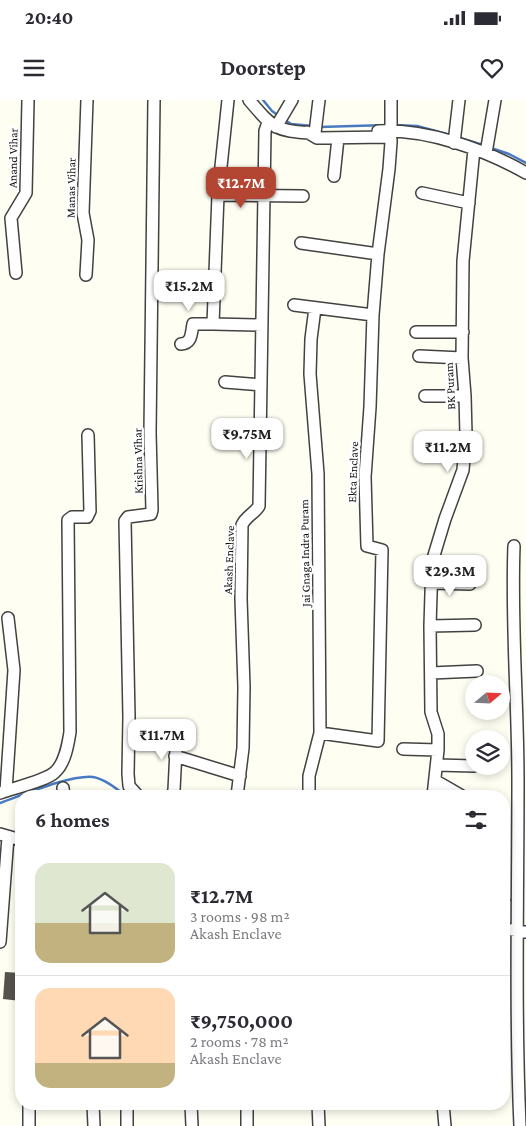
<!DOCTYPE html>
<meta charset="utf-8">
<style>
:root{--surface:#fff;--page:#f7f7f7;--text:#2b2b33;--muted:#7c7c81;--line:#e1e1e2;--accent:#b34533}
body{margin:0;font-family:"Crimson Pro",serif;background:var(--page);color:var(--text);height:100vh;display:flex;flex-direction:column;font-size:19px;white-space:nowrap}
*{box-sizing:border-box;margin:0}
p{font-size:16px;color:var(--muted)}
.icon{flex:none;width:28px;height:28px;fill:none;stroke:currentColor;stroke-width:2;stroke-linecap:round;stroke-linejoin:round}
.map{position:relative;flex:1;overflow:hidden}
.side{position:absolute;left:15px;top:690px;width:495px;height:320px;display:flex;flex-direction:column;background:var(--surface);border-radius:20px;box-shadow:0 2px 8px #0003}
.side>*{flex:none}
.needle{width:32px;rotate:71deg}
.buttons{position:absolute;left:465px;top:575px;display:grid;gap:10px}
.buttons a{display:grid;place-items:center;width:45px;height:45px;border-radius:50%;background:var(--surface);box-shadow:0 2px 8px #0003;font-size:25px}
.price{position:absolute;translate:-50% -42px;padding:0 11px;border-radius:10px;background:#fff;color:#222;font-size:16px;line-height:32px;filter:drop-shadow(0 1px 2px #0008)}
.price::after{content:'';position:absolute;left:50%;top:30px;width:15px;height:11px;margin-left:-8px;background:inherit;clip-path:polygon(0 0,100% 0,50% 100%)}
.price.selected{background:var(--accent);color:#fff}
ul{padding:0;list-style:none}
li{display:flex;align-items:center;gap:15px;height:125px;padding:0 20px}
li+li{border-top:1px solid var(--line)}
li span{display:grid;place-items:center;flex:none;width:140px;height:100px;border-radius:15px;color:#555}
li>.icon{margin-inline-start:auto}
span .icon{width:60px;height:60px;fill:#fffc;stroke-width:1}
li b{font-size:21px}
h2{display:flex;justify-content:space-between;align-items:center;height:60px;padding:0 20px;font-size:21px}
.status{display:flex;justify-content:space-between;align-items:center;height:35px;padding:0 25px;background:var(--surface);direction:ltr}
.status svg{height:14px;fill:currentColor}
header{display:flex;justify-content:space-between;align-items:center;height:65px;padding:0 20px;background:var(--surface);font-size:22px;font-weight:700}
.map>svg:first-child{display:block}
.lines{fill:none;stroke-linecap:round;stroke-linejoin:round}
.stream{stroke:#487ac2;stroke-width:2.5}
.building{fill:#57524c}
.minor-casing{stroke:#424242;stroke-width:14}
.minor{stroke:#fff;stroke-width:11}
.labels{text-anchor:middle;stroke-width:5;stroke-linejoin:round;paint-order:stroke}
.street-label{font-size:12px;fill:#0f0f0f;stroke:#fff}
</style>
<div class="status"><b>20:40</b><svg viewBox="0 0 49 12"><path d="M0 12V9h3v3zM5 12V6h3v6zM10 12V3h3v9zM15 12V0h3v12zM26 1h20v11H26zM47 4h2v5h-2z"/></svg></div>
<header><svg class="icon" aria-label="menu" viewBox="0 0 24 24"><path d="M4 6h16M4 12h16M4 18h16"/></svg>Doorstep<svg class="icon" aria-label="heart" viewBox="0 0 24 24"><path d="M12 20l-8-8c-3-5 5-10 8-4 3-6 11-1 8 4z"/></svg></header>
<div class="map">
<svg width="526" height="1026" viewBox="0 0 526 1026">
<rect width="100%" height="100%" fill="#fefef2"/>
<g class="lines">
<path class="stream" d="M263 0 272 11 279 16
M285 20 291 24 313 26
M394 25 417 26 447 34
M319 27 388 25
M460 38 483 45
M491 48 509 54 526 63
M0 703C23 695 69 675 93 677 105 679 117 689 126 696
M504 800H515"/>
</g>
<path class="building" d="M5 872 21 873V901L3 899Z"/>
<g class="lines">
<g class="minor-casing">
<path id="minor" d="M228 0 218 95 213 224 262 225
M249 0C273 28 275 31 312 33
M391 0V31
M276 27 292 0
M378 31C427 29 484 49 526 73
M307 32 317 38 388 37 391 39V42L389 69 378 154 373 215 370 307 365 377 367 446 382 450 378 641 320 633
M315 33 319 0
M454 43 459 0
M486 53 495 0
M334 76 338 38
M422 93 469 103
M218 95 303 96
M301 143 378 154
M16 173 11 118 26 93 28 0
M86 175 88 140 83 113 87 0
M294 205 373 215
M416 232H463
M181 244C192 243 191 234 193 224H213
M419 256 462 258
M225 282 261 285
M425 296H465
M514 446C511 525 518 603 518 681 518 796 515 911 520 1026
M432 483 470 484
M430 526 475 525
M431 573 477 571
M403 649 438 650
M175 656 240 676
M437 665 474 666
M436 681 462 696
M63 688 64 696
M6 691 14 570 8 518
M0 693C13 688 46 681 55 672 65 663 68 645 70 632L68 420 72 417H87L90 411 88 335
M138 696 129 686 128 674 129 617 125 421 128 417 151 414 152 410 150 333 154 0
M172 696 174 690 177 630
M237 696 243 648 244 587 241 499 242 425C246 416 254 414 259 406L265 31 268 22
M309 696V676L320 633 318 374 310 274 311 239 315 208
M433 696 438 650V634L431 612 430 526 432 462 445 419 463 370 466 335 465 296 462 258 463 161 474 49
M0 734 21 740
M504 829 526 832
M0 842 8 737
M29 1004V1026
M93 1004 94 1026
M127 1004V1026
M191 1004 192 1026
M247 1004V1026
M318 1004 319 1026
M443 1004 445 1026"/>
</g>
<use href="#minor" class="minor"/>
</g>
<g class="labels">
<g class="street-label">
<text transform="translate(13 58) rotate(-89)" y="4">Anand Vihar</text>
<text transform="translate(71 88) rotate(-89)" y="4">Manas Vihar</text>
<text transform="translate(450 286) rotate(-93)" y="4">BK Puram</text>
<text transform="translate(138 361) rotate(-91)" y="4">Krishna Vihar</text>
<text transform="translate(353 372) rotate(-88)" y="4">Ekta Enclave</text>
<text transform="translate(305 453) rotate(-91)" y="4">Jai Gnaga Indra Puram</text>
<text transform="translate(229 460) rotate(-88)" y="4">Akash Enclave</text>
</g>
</g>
</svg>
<div class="buttons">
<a><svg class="needle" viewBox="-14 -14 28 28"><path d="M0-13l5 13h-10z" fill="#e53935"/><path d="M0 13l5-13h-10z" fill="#7c7c81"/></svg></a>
<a><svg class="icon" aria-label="layers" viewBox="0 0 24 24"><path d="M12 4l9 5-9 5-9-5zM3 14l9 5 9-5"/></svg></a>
</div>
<b class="price selected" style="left:241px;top:109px">₹12.7M</b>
<b class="price" style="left:189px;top:212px">₹15.2M</b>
<b class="price" style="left:247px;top:360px">₹9.75M</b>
<b class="price" style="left:448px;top:373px">₹11.2M</b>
<b class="price" style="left:450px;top:497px">₹29.3M</b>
<b class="price" style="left:162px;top:661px">₹11.7M</b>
<section class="side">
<h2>6 homes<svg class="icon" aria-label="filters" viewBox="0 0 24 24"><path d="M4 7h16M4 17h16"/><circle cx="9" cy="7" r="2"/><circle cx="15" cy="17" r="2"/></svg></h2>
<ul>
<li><span style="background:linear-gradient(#dfe7d0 60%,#c2b280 0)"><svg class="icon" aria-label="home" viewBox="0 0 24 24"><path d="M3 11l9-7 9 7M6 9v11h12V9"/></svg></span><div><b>₹12.7M</b><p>3 rooms · 98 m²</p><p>Akash Enclave</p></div></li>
<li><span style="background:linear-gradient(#ffd9b3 75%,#c2b280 0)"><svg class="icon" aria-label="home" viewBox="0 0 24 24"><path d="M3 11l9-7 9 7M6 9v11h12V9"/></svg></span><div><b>₹9,750,000</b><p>2 rooms · 78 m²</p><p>Akash Enclave</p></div></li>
</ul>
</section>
</div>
